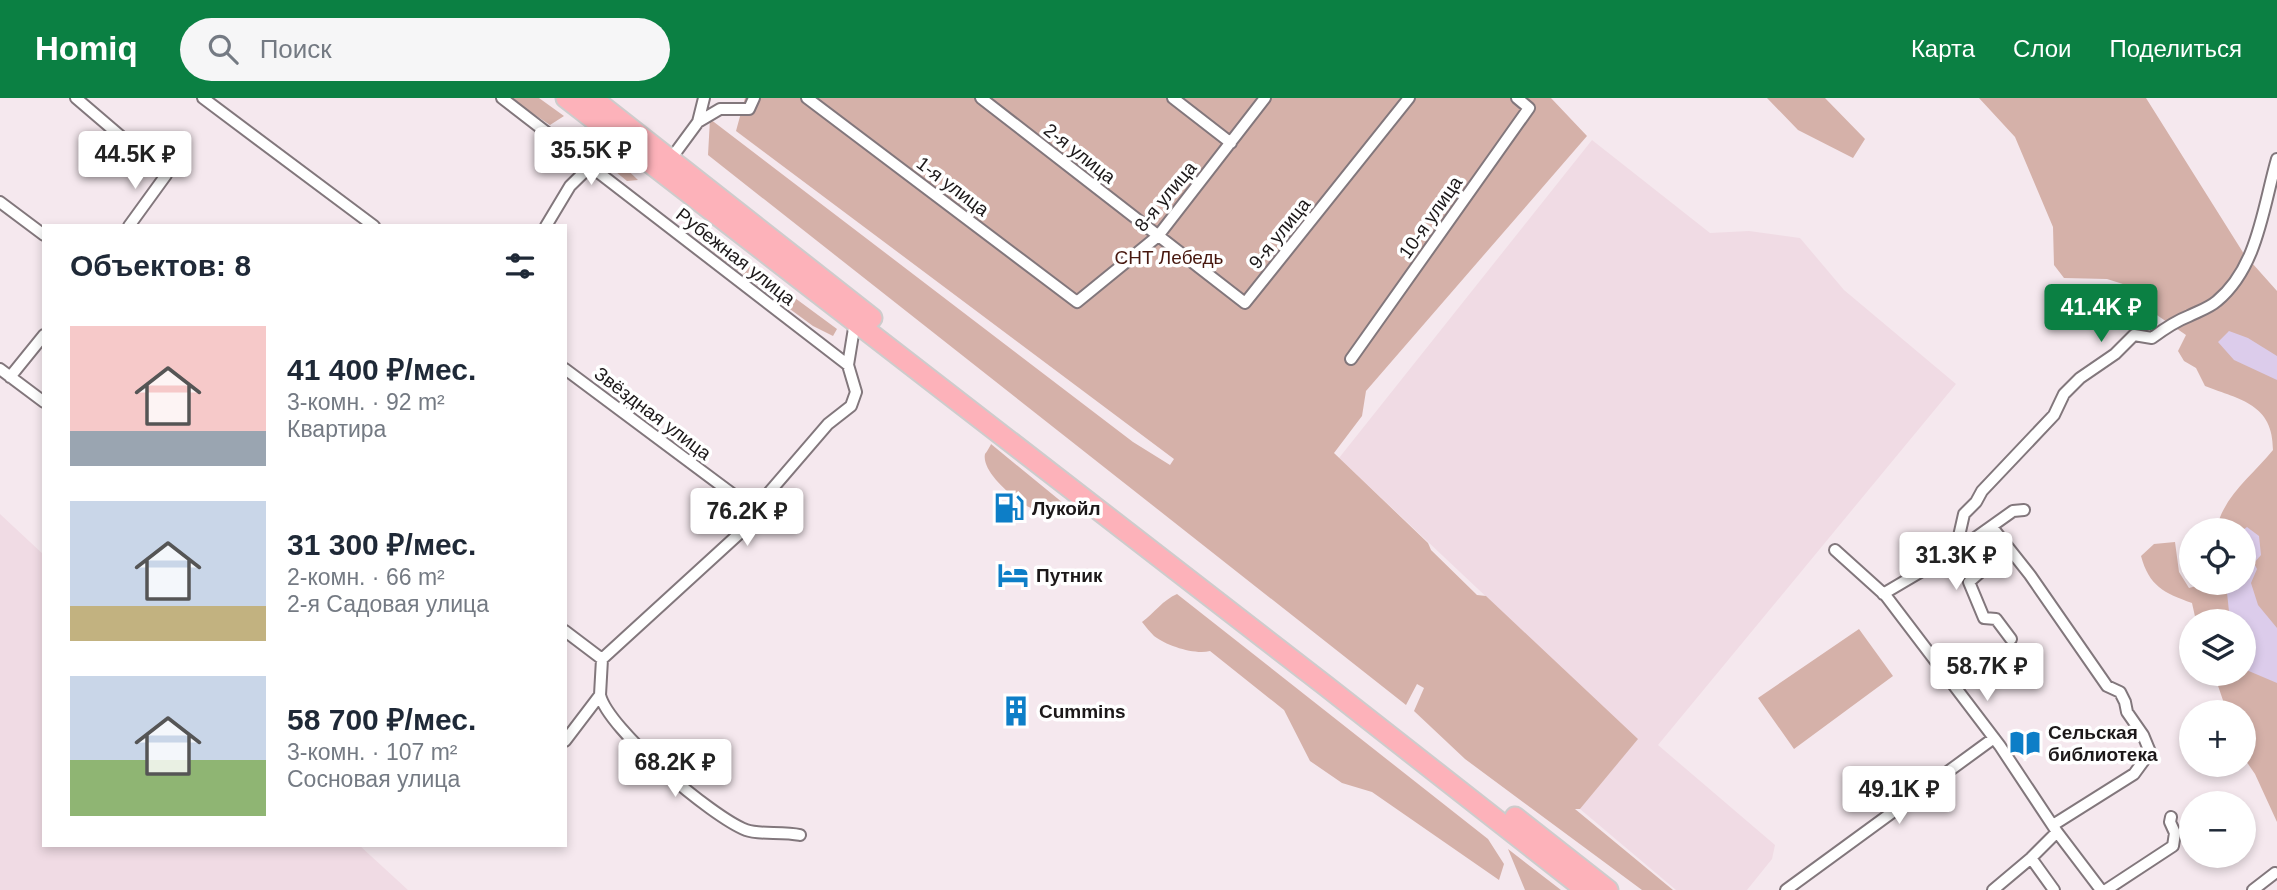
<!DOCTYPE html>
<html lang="ru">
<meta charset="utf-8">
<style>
:root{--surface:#fff;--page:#f6f6f7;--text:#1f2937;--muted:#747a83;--accent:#0b8043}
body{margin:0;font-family:Arial,sans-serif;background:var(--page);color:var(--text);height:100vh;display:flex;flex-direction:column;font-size:26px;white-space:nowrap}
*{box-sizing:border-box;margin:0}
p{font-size:23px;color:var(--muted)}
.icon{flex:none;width:38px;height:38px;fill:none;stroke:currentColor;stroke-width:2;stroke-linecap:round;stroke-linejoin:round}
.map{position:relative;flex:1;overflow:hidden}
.sheet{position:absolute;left:42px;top:126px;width:525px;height:623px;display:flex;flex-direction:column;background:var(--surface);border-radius:0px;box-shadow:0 4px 10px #0003}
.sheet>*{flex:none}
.tools{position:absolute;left:2179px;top:420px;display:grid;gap:14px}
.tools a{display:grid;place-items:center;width:77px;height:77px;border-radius:50%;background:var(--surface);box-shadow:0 4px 10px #0003;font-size:35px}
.price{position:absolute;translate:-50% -60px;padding:0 16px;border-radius:7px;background:#fff;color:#222;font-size:23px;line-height:46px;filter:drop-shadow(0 2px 4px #0008)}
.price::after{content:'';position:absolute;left:50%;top:42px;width:21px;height:16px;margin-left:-10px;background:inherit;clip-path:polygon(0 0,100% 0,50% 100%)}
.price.selected{background:var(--accent);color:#fff}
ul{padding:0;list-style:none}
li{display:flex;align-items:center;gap:21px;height:175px;padding:0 28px}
li span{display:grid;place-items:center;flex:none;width:196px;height:140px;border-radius:0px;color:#555}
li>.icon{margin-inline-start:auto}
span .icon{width:84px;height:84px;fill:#fffc;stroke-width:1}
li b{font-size:30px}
h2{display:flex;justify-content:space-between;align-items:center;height:84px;padding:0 28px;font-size:30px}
header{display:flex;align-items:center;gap:42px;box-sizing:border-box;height:98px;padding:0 35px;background:var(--accent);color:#fff}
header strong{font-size:33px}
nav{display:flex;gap:38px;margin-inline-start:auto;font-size:24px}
.search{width:490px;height:63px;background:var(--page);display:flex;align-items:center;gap:18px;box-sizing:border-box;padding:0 24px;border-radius:38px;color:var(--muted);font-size:26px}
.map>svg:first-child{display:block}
.built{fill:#f0dbe4}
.green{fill:#d5b1a9}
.water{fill:#dccceb}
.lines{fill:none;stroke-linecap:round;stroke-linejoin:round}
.street-casing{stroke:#82777c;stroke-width:14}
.highway-casing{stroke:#cdcccc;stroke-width:23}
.street{stroke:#fff;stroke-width:10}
.highway{stroke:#fdb2ba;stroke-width:19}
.labels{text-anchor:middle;stroke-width:7;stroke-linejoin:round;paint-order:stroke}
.street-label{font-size:19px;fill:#1c1819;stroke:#fff}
.park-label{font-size:19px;fill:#48180f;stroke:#fff}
.poi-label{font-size:19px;font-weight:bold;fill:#1c1819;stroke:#fff;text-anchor:start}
</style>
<header>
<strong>Homiq</strong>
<div class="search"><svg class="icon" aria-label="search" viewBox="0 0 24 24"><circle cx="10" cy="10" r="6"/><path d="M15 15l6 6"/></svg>Поиск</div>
<nav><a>Карта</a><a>Слои</a><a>Поделиться</a></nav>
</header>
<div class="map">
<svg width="2277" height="792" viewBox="0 0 2277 792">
<rect width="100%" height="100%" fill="#f5e8ee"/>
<path class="built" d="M1592 42 1710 135 1749 133 1800 140 1844 192 1956 286 1658 647 1775 747 1772 761 1747 792H1676L1580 711 1637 641 1339 360Z
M0 416 44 457V747H359L408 792H0Z"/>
<path class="green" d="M510 0H539L564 18 550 27Z
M745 0H1551L1587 38 1366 293 1362 318 1334 355 1428 445 1431 452 1477 497 1486 498 1638 641 1580 711H1575L1673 792H1642L1465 661 1414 613 1424 590 1417 586 1406 607 708 57 710 21 1133 344 1170 367 1174 361 736 33Z
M1767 0H1825L1865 41 1853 60 1798 32Z
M1979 0H2146L2244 156 2277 193V724L2255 676 2244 660V614H2227L2214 576H2244V523H2196L2192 505C2164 495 2149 488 2141 458L2154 446 2175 444 2179 474 2189 490 2207 485H2244V432H2216C2224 397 2252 378 2273 352 2273 306 2241 302 2205 288L2196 270 2184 263 2178 253 2186 237 2151 213 2126 187 2107 181 2064 180 2054 167 2053 129 2015 39Z
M613 58 638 82 627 83 616 74Z
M711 138 837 231 833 238 813 228 722 161 699 141Z
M991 346 1063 405C1055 411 1041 414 1031 410 1016 403 981 374 985 356 986 355 991 347 991 346Z
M1177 496 1488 741 1504 766 1499 782 1372 694 1342 685 1310 663 1284 612 1210 553C1195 557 1167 548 1154 538 1150 534 1146 529 1142 524 1154 515 1163 502 1177 496Z
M1859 531 1893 578 1794 651 1758 600Z
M1508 751 1561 792H1525Z"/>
<path class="water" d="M2229 233 2248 240 2277 258V282L2234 262 2218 244Z
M2247 429 2259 438 2261 457 2254 465 2257 471 2251 485 2258 507 2277 530V585L2244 571V523H2230L2226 485H2244L2243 432Z"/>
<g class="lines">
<g class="street-casing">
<path id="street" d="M76 0 166 77 129 128
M203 0 374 128
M502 0 848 267
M807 0 1077 204 1158 138 1265 0
M981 0 1245 205 1409 0
M1173 0 1231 45
M698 24 704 0
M670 62 698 24 720 11H749L754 0
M0 104 44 137
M546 128 570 88 618 41
M1351 261 1529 10 1517 0
M0 271 44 304
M565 271 754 412
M10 279 44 237
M1992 429 2030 477 2107 588 2120 594 2125 604 2127 614 2143 637 2150 654 2134 676 2053 727
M1961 450 1959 438 1964 416 1976 404 1982 393 2054 317 2064 296 2080 280 2115 256 2134 237 2152 240C2164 231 2176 223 2189 218 2199 213 2209 210 2217 203 2258 169 2263 109 2277 61
M2008 450 1969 484 1984 520 1996 521 2011 541
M1835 452 1886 498 2000 648 2057 734 2101 792
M1883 496 1961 450 2013 413 2024 412
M565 533 602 561
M600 597C608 631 712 719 746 732 759 737 783 733 800 737
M565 643 600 597 602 561 741 434 754 412 828 326 851 308 856 294 848 267 855 224
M2031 760 2054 792
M1786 792 1994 640
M1993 792 2031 760 2057 734
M2106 792 2173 748 2175 735 2170 724 2171 719
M2253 792 2275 775"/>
</g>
<g class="highway-casing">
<path id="highway" d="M566 0 1326 588 1586 792
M592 0 872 220
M1515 719 1608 792"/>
</g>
<use href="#street" class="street"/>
<use href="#highway" class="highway"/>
</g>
<defs>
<g id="fuel-bare" transform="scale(2.415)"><path d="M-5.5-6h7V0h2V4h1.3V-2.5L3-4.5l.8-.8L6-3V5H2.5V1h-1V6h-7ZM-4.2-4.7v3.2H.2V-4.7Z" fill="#0d7ec7" stroke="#fff" stroke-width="2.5" paint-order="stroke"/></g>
<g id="hotel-bare" transform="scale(2.415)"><path d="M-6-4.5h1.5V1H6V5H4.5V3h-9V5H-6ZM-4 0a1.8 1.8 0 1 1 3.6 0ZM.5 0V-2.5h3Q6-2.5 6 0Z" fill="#0d7ec7" stroke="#fff" stroke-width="2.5" paint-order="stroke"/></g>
<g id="building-bare" transform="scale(2.415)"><path d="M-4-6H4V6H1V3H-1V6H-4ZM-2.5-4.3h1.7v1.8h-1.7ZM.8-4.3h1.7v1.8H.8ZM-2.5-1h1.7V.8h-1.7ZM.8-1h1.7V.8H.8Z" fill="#0d7ec7" stroke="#fff" stroke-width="2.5" paint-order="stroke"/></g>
<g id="library-bare" transform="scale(2.415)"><path d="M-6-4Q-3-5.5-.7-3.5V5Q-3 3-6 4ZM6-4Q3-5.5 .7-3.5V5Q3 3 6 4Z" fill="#0d7ec7" stroke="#fff" stroke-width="2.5" paint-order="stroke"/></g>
</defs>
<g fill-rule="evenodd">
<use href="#fuel-bare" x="1009" y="410"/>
<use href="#hotel-bare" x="1013" y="477"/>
<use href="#building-bare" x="1016" y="613"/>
<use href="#library-bare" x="2025" y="645"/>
</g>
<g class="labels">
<g class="street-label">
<text transform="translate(1080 55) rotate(38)" y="7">2-я улица</text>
<text transform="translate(953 88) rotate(37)" y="7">1-я улица</text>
<text transform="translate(1165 98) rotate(-50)" y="7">8-я улица</text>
<text transform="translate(1430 119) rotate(-55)" y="7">10-я улица</text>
<text transform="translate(1279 135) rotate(-51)" y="7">9-я улица</text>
<text transform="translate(736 158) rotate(38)" y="7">Рубежная улица</text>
<text transform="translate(653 315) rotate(37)" y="7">Звёздная улица</text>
</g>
<g class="park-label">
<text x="1169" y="166">СНТ Лебедь</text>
</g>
<g class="poi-label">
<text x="1032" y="417">Лукойл</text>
<text x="1036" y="484">Путник</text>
<text x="1039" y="620">Cummins</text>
<text x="2048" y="641">Сельская<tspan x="2048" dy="22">библиотека</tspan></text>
</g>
</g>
</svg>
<div class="tools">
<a><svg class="icon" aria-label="locate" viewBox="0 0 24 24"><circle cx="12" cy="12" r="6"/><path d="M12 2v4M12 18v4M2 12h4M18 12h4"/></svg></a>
<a><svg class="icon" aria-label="layers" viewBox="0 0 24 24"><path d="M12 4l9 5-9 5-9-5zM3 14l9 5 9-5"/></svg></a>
<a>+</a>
<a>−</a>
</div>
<b class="price" style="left:591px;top:89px">35.5K ₽</b>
<b class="price" style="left:135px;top:93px">44.5K ₽</b>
<b class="price selected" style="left:2101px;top:246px">41.4K ₽</b>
<b class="price" style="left:747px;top:450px">76.2K ₽</b>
<b class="price" style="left:1956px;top:494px">31.3K ₽</b>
<b class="price" style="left:1987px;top:605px">58.7K ₽</b>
<b class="price" style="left:675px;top:701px">68.2K ₽</b>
<b class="price" style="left:1899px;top:728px">49.1K ₽</b>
<section class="sheet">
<h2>Объектов: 8<svg class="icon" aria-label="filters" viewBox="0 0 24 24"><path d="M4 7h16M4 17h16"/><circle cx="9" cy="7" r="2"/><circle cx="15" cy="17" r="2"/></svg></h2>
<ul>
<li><span style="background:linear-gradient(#f6c9c9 75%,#9aa5b1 0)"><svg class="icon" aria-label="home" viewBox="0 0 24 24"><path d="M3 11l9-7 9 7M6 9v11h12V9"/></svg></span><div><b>41 400 ₽/мес.</b><p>3-комн. · 92 m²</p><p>Квартира</p></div></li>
<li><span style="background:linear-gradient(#c9d6e8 75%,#c2b280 0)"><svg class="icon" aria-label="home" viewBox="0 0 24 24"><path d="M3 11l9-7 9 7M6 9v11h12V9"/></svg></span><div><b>31 300 ₽/мес.</b><p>2-комн. · 66 m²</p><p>2-я Садовая улица</p></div></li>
<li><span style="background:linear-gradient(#c9d6e8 60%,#8fb573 0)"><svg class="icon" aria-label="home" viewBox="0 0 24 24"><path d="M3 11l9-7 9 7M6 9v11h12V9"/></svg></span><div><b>58 700 ₽/мес.</b><p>3-комн. · 107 m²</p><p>Сосновая улица</p></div></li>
</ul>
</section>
</div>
